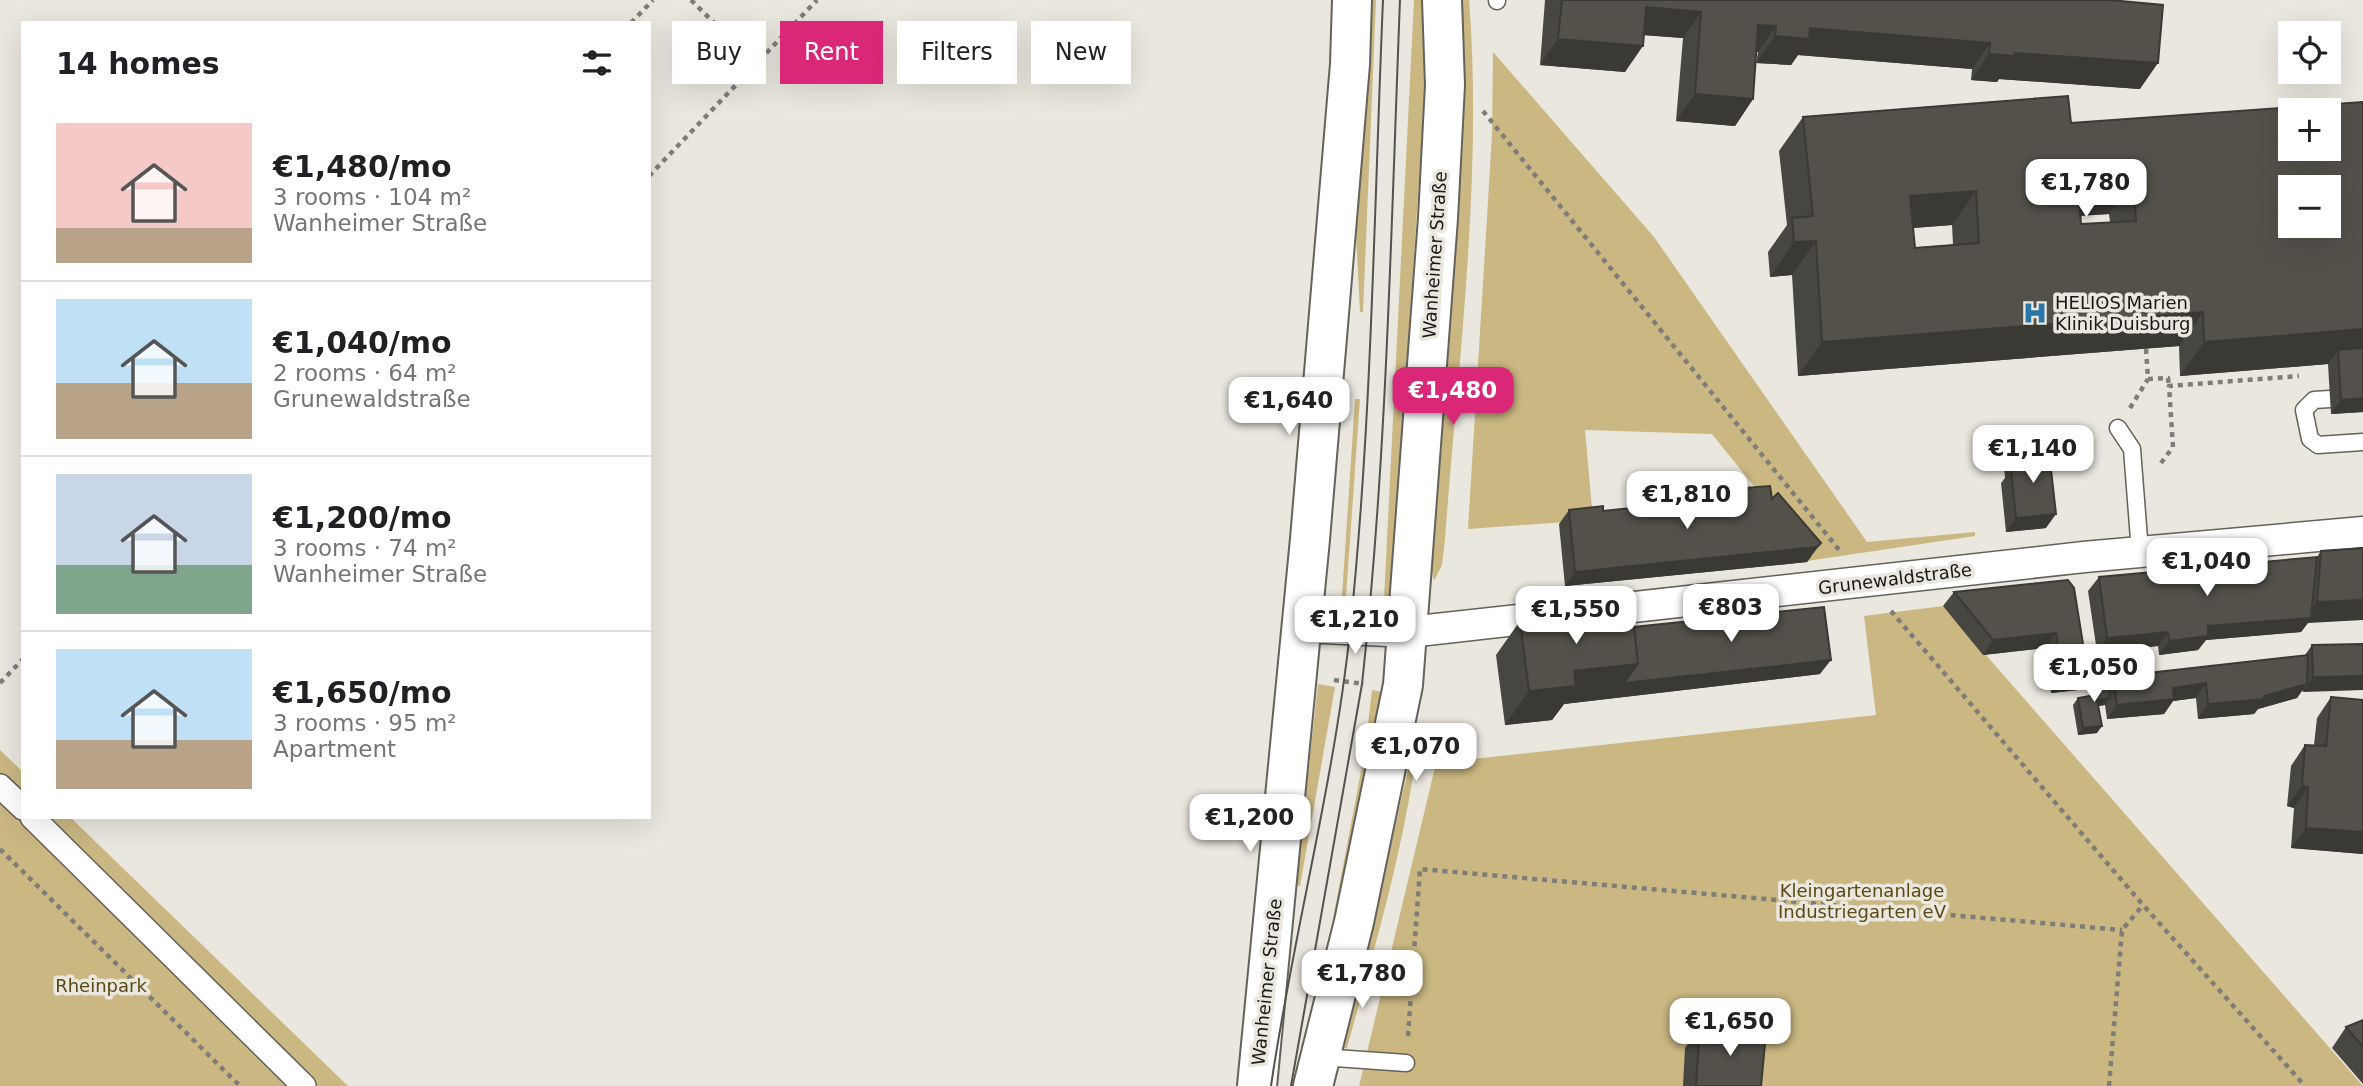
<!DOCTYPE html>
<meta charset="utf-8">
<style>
:root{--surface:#fff;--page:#f6f6f6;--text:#202124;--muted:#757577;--line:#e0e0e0;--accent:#db2777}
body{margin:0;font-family:"DejaVu Sans",sans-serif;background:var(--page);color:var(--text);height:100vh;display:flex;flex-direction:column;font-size:26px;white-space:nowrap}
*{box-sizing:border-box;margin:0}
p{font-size:23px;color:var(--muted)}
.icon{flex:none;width:38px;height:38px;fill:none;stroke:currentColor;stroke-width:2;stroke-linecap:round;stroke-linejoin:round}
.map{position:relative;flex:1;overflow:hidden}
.details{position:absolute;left:21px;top:21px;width:630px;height:798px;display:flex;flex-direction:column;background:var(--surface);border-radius:0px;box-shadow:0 7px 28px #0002}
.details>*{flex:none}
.guide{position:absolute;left:672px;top:21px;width:665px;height:63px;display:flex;gap:14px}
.fabs{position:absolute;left:2278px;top:21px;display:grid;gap:14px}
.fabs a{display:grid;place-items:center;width:63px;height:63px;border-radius:0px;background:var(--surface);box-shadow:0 7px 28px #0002;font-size:35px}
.price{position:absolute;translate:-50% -60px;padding:0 16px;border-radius:14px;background:#fff;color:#222;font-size:23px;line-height:46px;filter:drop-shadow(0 2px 4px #0008)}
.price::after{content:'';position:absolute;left:50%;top:42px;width:21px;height:16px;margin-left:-10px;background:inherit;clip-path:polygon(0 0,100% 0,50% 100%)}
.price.selected{background:var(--accent);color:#fff}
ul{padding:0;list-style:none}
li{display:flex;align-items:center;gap:21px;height:175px;padding:0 35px}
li+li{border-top:2px solid var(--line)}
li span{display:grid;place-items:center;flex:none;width:196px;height:140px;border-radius:0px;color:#555}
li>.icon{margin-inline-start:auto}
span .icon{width:84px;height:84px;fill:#fffc;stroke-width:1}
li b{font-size:30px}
h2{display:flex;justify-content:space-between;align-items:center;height:84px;padding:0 35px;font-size:30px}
.chip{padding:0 24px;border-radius:0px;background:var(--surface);box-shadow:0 7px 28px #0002;font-size:24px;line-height:63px}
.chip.selected{background:var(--accent);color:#fff}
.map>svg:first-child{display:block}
.green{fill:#cab782}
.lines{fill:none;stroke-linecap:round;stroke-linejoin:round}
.service-casing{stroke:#64625b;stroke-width:19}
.pedestrian-casing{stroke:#64625b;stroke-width:26}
.minor-casing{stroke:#64625b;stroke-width:33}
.tertiary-casing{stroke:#64625b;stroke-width:42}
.path{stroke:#7f7d78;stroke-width:4.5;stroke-dasharray:5 5;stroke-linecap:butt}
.service{stroke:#fff;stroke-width:16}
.pedestrian{stroke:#fff;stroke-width:23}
.minor{stroke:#fff;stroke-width:30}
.tertiary{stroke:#fff;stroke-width:38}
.tram{stroke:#54524e;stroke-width:2}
.wall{fill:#474640;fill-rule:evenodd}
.shaded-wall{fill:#3a3934}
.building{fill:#53514a;stroke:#3a3934;stroke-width:2;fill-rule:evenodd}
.labels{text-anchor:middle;stroke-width:7;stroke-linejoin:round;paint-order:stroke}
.street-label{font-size:18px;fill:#191815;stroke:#eae7df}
.poi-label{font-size:18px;fill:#191815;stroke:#eae7df;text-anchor:start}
.park-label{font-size:18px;fill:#5a4912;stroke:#eae7df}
</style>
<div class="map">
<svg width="2363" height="1086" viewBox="0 0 2363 1086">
<rect width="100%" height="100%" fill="#eae7df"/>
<path class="green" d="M1370 0H1376L1363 312H1360L1356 235Z
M1414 0H1423L1426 77 1391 599H1384Z
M1461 0H1469C1483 175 1458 363 1445 539L1442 565 1434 581 1431 567 1463 86Z
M1493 52 1654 237 1867 542 1975 532V536L1807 561 1811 557 1712 434 1585 430 1593 520 1468 529 1492 135Z
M1355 399H1360L1346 596H1342Z
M1943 606 2363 1086H1359L1436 763 1876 715 1864 616Z
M1318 684 1335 687 1300 886 1296 885Z
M1372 690 1383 692 1336 920 1333 919 1365 750Z
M0 750 23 772V817H70L348 1086H0Z
M1412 767 1414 769C1400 864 1372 956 1347 1048L1342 1049 1340 1046 1373 925 1408 769Z"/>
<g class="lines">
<g class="service-casing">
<path id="service" d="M1497 1V0
M2330 399 2314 400 2304 410 2310 439 2318 445 2363 442
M2118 428 2132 449 2140 552
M1321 1057 1406 1063"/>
</g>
<g class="pedestrian-casing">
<path id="pedestrian" d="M0 786 23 808
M32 817 304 1086"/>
</g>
<g class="minor-casing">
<path id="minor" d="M1302 627 1409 632 2084 557 2363 532"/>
</g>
<g class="tertiary-casing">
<path id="tertiary" d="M1257 1086 1310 539 1350 64 1352 0
M1313 1086 1354 922 1403 685 1438 218 1445 85 1442 0"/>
</g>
<path class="path" d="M691 0 756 64
M631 23 653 0
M1483 111 1840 551
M649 176 817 0
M2146 349 2148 379 2168 378 2169 386
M2130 408 2148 379
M2161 463 2173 447 2169 386 2299 376
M1891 611 2143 905 2305 1086
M1334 680 1364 684
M0 683 23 659
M0 849 240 1086
M1408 1036 1420 869 2122 930
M2109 1086 2122 930 2143 905"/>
<use href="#service" class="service"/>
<use href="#pedestrian" class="pedestrian"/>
<use href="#minor" class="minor"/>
<use href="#tertiary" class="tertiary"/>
<path class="tram" d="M1271 1086C1293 934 1334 784 1350 631 1372 422 1374 210 1383 0
M1291 1086 1362 684C1387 457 1391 228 1400 0"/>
</g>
<path class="wall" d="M1545 0H2110L2140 89 1999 79 1997 82 1971 80 1972 69 1798 55 1791 65 1756 63 1758 52H1756L1753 99 1735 126 1676 121 1683 38 1644 35 1625 72 1540 65Z
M2363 102V412L2331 414 2328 364 2180 376 2179 346 1798 376 1792 275 1770 277 1768 252 1787 225 1779 151 1803 117 2071 123ZM2109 214 2110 222 2081 224 2080 216ZM1952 225 1953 245 1915 248 1913 228Z
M2014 452 2046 528 2006 532 2001 483 2005 478 2004 466Z
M1746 488 1772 499 1811 557 1807 562 1565 586 1559 524 1569 510 1603 511 1740 497Z
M2363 548 2301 632 2206 640 2198 650 2159 655 2158 646 2097 652 2088 591 2099 577 2317 557 2321 551Z
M2068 580 2078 690 2051 693 2046 648 1983 655 1943 606 1954 592Z
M1520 621 1634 627 1820 674 1564 704 1552 720 1505 725 1496 655Z
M2363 644 2303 692 2302 690 2297 698 2258 709 2254 714 2198 719 2196 698 2173 701 2164 714 2107 719 2105 705 2098 706 2097 733 2078 735 2073 705 2078 698 2090 696 2088 687 2094 680 2108 683 2113 677 2305 655 2312 645Z
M2331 697 2363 854 2291 848 2294 808 2287 806 2291 766 2305 745H2314L2317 718Z
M2363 1020V1084L2332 1048 2346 1027Z
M1700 1027 1761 1086H1683L1685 1048Z"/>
<path class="shaded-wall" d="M1646 7 1701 12 1683 38 1628 34Z
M1758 25 1776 26 1758 52 1740 51Z
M1810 28 1990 43 1972 69 1798 55 1791 65 1756 63 1775 36Z
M1558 39 1643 46 1625 72 1540 65Z
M2015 53 2158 63 2140 89 1999 79 1997 82 1971 80 1989 54Z
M1695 94 1753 99 1735 126 1676 121Z
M2133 179 2109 214 2054 217 2078 183Z
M1976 191 1952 225 1886 230 1910 196Z
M1816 241 1792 275 1770 277 1794 242Z
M2203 312 2179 346 1798 376 1822 342Z
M2363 329V362L2338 350 2328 364 2180 376 2204 342Z
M2363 398V412L2331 414 2341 400Z
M2056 514 2046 528 2006 532 2016 518Z
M1821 543 1807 562 1565 586 1575 572Z
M2363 600V620L2308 623 2301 632 2206 640 2198 650 2159 655 2169 641 2208 626 2306 618 2317 602Z
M2168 632 2158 646 2097 652 2107 638Z
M2056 633 2046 648 1983 655 1993 640Z
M1831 660 1820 674 1564 704 1552 720 1505 725 1529 691 1574 671 1638 664Z
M2088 675 2078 690 2051 693 2062 678Z
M2363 676V690L2303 692 2313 677Z
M2206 683 2196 698 2173 701 2164 714 2107 719 2117 705 2173 688Z
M2307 684 2297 698 2258 709 2254 714 2198 719 2208 704 2264 696Z
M2110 698 2105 705 2092 707 2097 700Z
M2102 726 2097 733 2078 735 2083 728Z
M2302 786 2308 787 2294 808 2287 806Z
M2306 828 2363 832V854L2291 848Z"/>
<path class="building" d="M1562 0H2110L2163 5 2158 63 2015 53V56L1989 54 1990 43 1810 28 1809 39 1775 36 1776 26 1758 25 1753 99 1695 94 1701 12 1646 7 1643 46 1558 39Z
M2068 96 2071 123 2363 102V329L2204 342 2203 312 1822 342 1816 241 1794 242 1792 218 1813 216 1803 117ZM2291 110H2329V149H2291ZM2133 179 2136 221 2081 224 2078 183ZM2291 187H2329V226H2291ZM1976 191 1979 243 1915 248 1910 196Z
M2363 348V398L2341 400 2338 350Z
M2014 452H2049L2056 514 2016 518 2011 469H2015Z
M1770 486 1772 499 1778 493 1821 543 1817 547 1575 572 1569 510 1603 506V511L1726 498 1747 496 1746 488Z
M2363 548V600L2317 602 2321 551Z
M2317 557 2311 618 2208 626V636L2169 641 2168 632 2107 638 2099 577Z
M2068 580 2074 588 2088 675 2062 678 2056 633 1993 640 1954 592Z
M1824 607 1831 660 1624 683 1638 664 1634 627Z
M1632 609 1638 664 1574 671 1576 686 1529 691 1520 621Z
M2363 644V676L2313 677 2312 645Z
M2308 655 2307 684 2264 696V699L2208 704 2206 683 2173 688 2174 699 2117 705 2113 677Z
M2107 677 2110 698 2097 700 2102 726 2083 728 2078 698 2096 695 2094 680Z
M2331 697 2363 700V832L2306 828 2308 787 2302 786 2305 745 2326 746Z
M2363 1020V1047L2346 1027Z
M1700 1027 1766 1033 1761 1086H1696Z"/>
<defs>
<g id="hospital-bare" transform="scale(1.89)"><path d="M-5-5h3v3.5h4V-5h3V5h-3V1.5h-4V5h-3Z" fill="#2977a9" stroke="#eae7df" stroke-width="2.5" paint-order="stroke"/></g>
</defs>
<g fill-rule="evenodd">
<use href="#hospital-bare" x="2035" y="313"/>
</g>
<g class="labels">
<g class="street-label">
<text transform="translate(1435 255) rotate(-86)" y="6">Wanheimer Straße</text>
<text transform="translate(1895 579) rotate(-7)" y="6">Grunewaldstraße</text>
<text transform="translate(1267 982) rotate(-84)" y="6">Wanheimer Straße</text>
</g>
<g class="poi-label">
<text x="2055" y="309">HELIOS Marien<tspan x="2055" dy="21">Klinik Duisburg</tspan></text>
</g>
<g class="park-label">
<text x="1862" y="897">Kleingartenanlage<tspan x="1862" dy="21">Industriegarten eV</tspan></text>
<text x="101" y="992">Rheinpark</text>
</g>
</g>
</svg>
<div class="fabs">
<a><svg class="icon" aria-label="locate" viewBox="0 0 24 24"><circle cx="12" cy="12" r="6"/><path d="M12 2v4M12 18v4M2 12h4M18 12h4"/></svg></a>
<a>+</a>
<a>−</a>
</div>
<b class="price" style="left:2086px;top:219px">€1,780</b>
<b class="price selected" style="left:1453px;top:427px">€1,480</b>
<b class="price" style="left:1289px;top:437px">€1,640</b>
<b class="price" style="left:2033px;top:485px">€1,140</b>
<b class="price" style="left:1687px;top:531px">€1,810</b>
<b class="price" style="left:2207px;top:598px">€1,040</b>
<b class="price" style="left:1731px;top:644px">€803</b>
<b class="price" style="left:1576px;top:646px">€1,550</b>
<b class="price" style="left:1355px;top:656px">€1,210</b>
<b class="price" style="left:2094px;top:704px">€1,050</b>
<b class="price" style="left:1416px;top:783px">€1,070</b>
<b class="price" style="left:1250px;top:854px">€1,200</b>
<b class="price" style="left:1362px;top:1010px">€1,780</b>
<b class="price" style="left:1730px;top:1058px">€1,650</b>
<div class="guide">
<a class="chip">Buy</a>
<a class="chip selected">Rent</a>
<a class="chip">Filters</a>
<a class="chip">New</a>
</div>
<section class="details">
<h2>14 homes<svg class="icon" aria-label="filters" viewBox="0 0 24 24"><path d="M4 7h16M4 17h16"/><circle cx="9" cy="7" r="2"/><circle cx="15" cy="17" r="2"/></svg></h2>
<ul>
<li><span style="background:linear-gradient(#f6c9c9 75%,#b9a48a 0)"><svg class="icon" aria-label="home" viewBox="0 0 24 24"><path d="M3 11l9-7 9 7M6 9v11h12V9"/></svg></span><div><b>€1,480/mo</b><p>3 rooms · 104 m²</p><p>Wanheimer Straße</p></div></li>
<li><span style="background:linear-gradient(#bfe0f5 60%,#b9a48a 0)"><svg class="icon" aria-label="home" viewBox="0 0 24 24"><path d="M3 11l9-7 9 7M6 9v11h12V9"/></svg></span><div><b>€1,040/mo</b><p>2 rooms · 64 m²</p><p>Grunewaldstraße</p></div></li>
<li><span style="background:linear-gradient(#c9d6e8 65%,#7fa58c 0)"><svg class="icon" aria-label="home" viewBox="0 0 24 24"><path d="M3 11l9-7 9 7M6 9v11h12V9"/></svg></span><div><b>€1,200/mo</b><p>3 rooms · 74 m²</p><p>Wanheimer Straße</p></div></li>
<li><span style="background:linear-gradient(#bfe0f5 65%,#b9a48a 0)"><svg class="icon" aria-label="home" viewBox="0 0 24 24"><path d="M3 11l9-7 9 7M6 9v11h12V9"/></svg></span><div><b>€1,650/mo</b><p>3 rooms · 95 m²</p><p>Apartment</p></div></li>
</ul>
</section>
</div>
